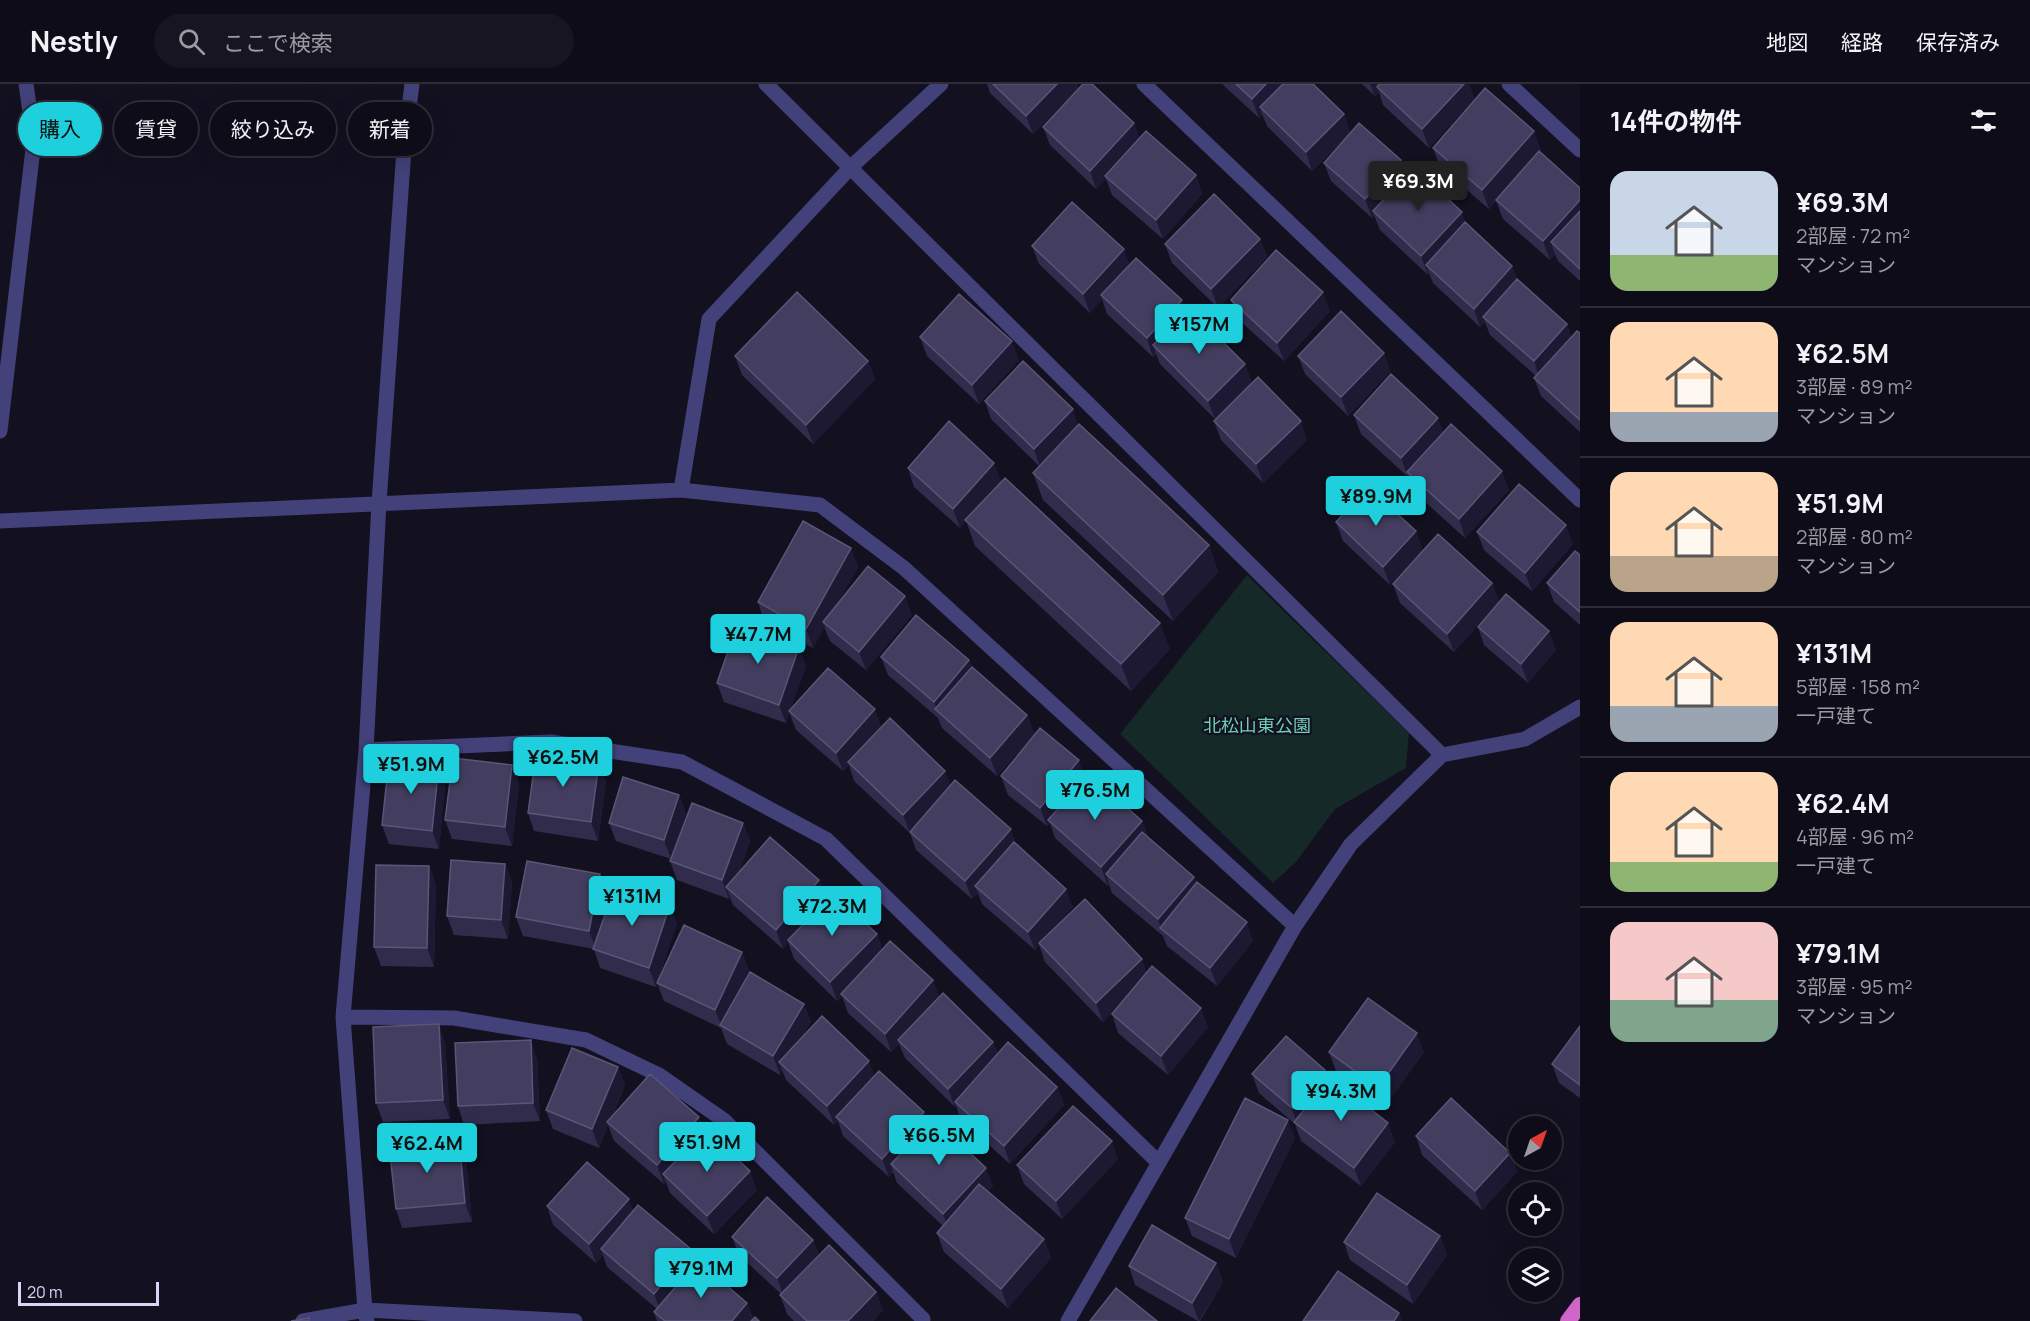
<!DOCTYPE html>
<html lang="ja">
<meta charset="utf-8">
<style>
:root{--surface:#0e0c18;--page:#171521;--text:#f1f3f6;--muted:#9b9ba2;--line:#2e2c37;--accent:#1ed0dd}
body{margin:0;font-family:Manrope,"Noto Sans JP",sans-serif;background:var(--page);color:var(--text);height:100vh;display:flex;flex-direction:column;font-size:22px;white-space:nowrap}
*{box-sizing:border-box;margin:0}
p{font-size:20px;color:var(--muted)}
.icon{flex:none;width:33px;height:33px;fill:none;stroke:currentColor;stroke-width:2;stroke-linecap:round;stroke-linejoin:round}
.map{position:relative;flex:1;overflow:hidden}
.details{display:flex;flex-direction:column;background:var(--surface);width:450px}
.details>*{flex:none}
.guide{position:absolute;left:18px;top:18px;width:570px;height:54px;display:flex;gap:12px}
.needle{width:39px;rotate:40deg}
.fabs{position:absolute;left:1508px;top:1032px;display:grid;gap:12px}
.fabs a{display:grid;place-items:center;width:54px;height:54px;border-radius:50%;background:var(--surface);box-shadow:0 6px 24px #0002,0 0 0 2px var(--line);font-size:30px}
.scale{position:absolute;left:18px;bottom:15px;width:141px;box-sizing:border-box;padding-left:6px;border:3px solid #d8d5f9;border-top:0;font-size:16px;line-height:21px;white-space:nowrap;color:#d8d5f9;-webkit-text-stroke:4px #131020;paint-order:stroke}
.price{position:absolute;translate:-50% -51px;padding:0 14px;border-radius:6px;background:var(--accent);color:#111;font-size:20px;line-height:39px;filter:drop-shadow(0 2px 3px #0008)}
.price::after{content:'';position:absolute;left:50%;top:36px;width:18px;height:14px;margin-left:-9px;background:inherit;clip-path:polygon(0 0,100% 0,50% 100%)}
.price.current{background:#222;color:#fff}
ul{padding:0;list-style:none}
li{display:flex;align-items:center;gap:18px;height:150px;padding:0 30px}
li+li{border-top:2px solid var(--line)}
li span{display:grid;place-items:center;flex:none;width:168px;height:120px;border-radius:18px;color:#555}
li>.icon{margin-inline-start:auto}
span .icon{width:72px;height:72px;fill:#fffc;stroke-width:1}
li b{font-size:26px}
h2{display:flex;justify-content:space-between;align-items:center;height:72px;padding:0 30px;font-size:26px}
.tag{padding:0 21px;border-radius:27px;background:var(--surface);box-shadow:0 6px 24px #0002,0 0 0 2px var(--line);font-size:21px;line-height:54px}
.tag.current{background:var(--accent);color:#111}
header{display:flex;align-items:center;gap:36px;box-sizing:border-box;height:84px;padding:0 30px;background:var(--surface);border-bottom:2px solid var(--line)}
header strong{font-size:28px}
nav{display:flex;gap:33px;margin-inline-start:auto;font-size:21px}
.search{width:420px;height:54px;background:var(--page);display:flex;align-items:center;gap:15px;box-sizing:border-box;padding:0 21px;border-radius:33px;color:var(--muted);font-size:22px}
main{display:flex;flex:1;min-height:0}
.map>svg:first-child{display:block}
.green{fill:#142928}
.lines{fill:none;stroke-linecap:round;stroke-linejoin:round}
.minor{stroke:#424179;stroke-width:15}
.trunk{stroke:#d066c8;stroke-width:16}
.wall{fill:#312c4c}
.shaded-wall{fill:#1d1933}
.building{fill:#433e5f;stroke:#5a5677;stroke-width:1.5}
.labels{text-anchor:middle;stroke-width:4.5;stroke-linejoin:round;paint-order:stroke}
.park-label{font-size:18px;fill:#6bd0b3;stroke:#131020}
</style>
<header>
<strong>Nestly</strong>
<div class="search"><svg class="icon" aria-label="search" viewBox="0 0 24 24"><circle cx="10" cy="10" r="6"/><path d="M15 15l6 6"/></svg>ここで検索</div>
<nav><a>地図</a><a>経路</a><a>保存済み</a></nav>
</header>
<main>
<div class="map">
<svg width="1580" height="1237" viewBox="0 0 1580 1237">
<rect width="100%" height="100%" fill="#131020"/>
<path class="green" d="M1247 491 1409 649 1406 684 1335 725 1296 778 1273 799 1120 650Z"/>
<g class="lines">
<path class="minor" d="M412 0 404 65 379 419 366 666 343 933 365 1226 575 1237
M766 0 1442 671
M1144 0 1580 416
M1509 0 1580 66
M0 347 34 56 26 0
M681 406 709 235 851 83 941 0
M0 437 681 406 820 421 904 484 1295 842
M366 666 551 658 682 678 826 755 1159 1079
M343 933 454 934 586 956 659 991 725 1037 923 1235
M303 1237 365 1226 367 1237
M1068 1237 1295 842 1351 760 1442 671 1525 655 1580 623"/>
<path class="trunk" d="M1568 1237 1580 1221"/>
</g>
<path class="wall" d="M987 0H1077L1078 4 1033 50 990 9Z
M1222 0H1313L1344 30 1350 49 1312 87 1267 42 1262 30 1259 34Z
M1362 0H1469L1474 15 1429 64 1383 21 1379 8 1375 12Z
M1043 43 1140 54 1196 91 1202 110 1163 155 1112 111 1106 95 1096 105 1050 61Z
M1433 64 1541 66 1539 68 1580 104V197L1558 177 1555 170 1550 176 1503 135 1496 117 1489 125 1440 83Z
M1324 79 1406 92 1466 139 1512 182 1517 195 1567 240 1571 253 1580 249V348L1541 312 1534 294 1536 292 1490 251 1485 238 1480 243 1433 199 1429 189 1428 191 1380 146 1374 131 1372 134 1331 97Z
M1260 155 1267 173 1218 224 1172 179 1165 160Z
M1032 162 1129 181 1186 228 1252 298 1215 335 1160 280 1156 270 1153 273 1107 230 1102 215 1090 229 1039 180Z
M1231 216 1330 227 1284 277 1238 235Z
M920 253 1019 276 979 320 927 272Z
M735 272 868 277 875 295 813 360 742 291Z
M1298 272 1391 287 1348 332 1305 290Z
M985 317 1078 341 1209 461 1218 488 1173 537 1043 416 1033 389 1039 382 991 335Z
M1354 331 1443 348 1509 406 1465 454 1413 407 1408 393 1361 350Z
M1214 337 1307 356 1263 399 1221 356Z
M908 384 1001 397 1170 565 1131 607 975 462 966 437 960 444 914 403Z
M1336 438 1423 466 1390 501 1343 457Z
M1477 448 1573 460 1532 507 1484 466Z
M851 464 858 483 836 522 912 531 866 586 830 557 824 543 813 564 764 537 758 518Z
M1580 471V541L1554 518 1547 499Z
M1492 499 1499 518 1556 566 1528 599 1484 561 1478 543 1497 520 1454 568 1400 519 1393 500Z
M881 573 969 576 972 584 1027 631 1034 650 997 692 942 644 938 634 888 591Z
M806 582 790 626 882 642 950 701 1016 760 1073 823 1056 842 1147 888 1208 943 1168 991 1118 949 1112 930 1116 925 1103 938 1045 878 1039 861 1035 866 982 820 978 809 972 815 916 766 910 749 854 697 849 681 843 687 796 646 789 628 786 639 724 618 717 599Z
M599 679 606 698 598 757 534 747 528 729Z
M512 681 519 699 512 762 452 755 445 736Z
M1001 692 1085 694 1142 737 1148 753 1194 793 1196 798 1253 857 1217 902 1167 862 1163 852 1112 809 1109 800 1108 802 1055 754 1050 739 1047 742 1008 711Z
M445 699 439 765 389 760 382 741Z
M679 711 686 730 671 775 616 757 609 739Z
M743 739 750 757 739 789 819 796 826 815 812 831 877 850 882 865 933 896 939 914 993 958 998 970 1057 1003 1064 1021 1010 1080 961 1036 956 1022 955 1023 905 974 899 960 891 968 848 929 842 912 837 917 794 875 788 858 783 865 733 821 730 813 729 815 677 796 670 777Z
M505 780 512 798 508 855 454 851 447 832Z
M429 782 436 801 434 883 381 882 374 863Z
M600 790 607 809 599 849 677 839 656 903 600 884 594 865 523 852 516 833Z
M742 868 749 887 742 901 804 920 811 938 801 955 875 991 929 1040 993 1102 988 1107 1044 1155 1051 1174 1008 1224 944 1168 937 1149 943 1142 897 1099 893 1088 889 1093 843 1052 838 1037 834 1041 786 996 782 986 780 991 727 960 721 944 664 917 657 899Z
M1580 942V1014L1559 999 1552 980Z
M445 959 450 1035 383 1038 376 1019Z
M1329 968H1424L1385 1022 1336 987Z
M537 975 540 1037 464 1041 458 1022Z
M618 983 625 1001 612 1033H699L704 1048 757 1106 714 1150 670 1109 666 1098 664 1100 614 1057 608 1041 599 1064 553 1045 546 1026Z
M1252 990 1328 995 1395 1058 1361 1102 1301 1057 1295 1040 1259 1009Z
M1416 1052 1510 1069 1517 1088 1482 1126 1422 1071Z
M1295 1054 1236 1174 1192 1152 1185 1134Z
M459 1055 466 1074 472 1138 402 1144 396 1125Z
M1118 1075 1062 1135 1024 1100 1017 1081Z
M547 1122 633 1127 696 1179 747 1219 753 1235 759 1237H657L654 1228 657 1225 607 1183 603 1171 596 1179 553 1141Z
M1440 1152 1447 1171 1413 1220 1350 1176 1344 1158Z
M732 1153 813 1156 819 1171 876 1208 883 1226 873 1237H794L787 1230 780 1211 781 1210 739 1171Z
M1216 1179 1223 1198 1200 1237H1198L1135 1201 1129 1182Z"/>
<path class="shaded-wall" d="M1057 0H1077L1078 4 1033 50 1026 32Z
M1266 0H1290L1260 23 1262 30 1259 34 1252 15Z
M1370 0H1386L1377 3 1379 8 1375 12Z
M1464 0H1469L1474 15 1429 64 1422 45Z
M1344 30 1350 49 1312 87 1306 68Z
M1134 39 1141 57 1105 92 1106 95 1096 105 1090 87Z
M1534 47 1541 66 1489 125 1482 106Z
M1401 76 1407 94 1373 127 1374 131 1372 134 1365 115Z
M1196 91 1202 110 1163 155 1156 136Z
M1580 116V142L1551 158 1555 170 1550 176 1543 157Z
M1462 128 1469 147 1426 181 1429 189 1428 191 1421 172Z
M1260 155 1267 173 1218 224 1211 205Z
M1124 165 1131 184 1101 211 1102 215 1090 229 1083 210Z
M1512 182 1519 200 1483 233 1485 238 1480 243 1474 225Z
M1323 208 1330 227 1284 277 1277 259Z
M1182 216 1189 235 1153 261 1156 270 1153 273 1147 254Z
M1567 240 1573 258 1540 296 1534 277Z
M1012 257 1019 276 979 320 972 301Z
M1384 269 1391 287 1348 332 1341 313Z
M868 277 875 295 813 360 806 341Z
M1245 280 1252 298 1215 335 1208 317Z
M1073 325 1079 344 1040 383 1034 365Z
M1438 334 1445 352 1407 388 1408 393 1401 374Z
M1301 337 1307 356 1263 399 1256 380Z
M994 379 1001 397 960 444 953 425Z
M1502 387 1509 406 1465 454 1459 435Z
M1566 441 1573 460 1532 507 1525 489Z
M1416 447 1423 466 1390 501 1383 483Z
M1209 461 1218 488 1173 537 1163 511Z
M851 464 858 483 826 541 823 538 825 543 813 564 806 545Z
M1492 499 1499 518 1454 568 1447 550Z
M905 512 912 531 866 586 859 568Z
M1160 539 1170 565 1131 607 1121 580Z
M1549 547 1556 566 1528 599 1521 580Z
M799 563 806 582 786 639 779 621Z
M969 576 976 595 938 628 934 618Z
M875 625 882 644 848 678 849 681 843 687 836 669Z
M1027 631 1034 650 997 692 990 674Z
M1079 676 1085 694 1048 736 1050 739 1047 742 1040 724Z
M599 679 606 698 598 757 591 738Z
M439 680 445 699 439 765 432 747Z
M512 681 519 699 512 762 505 743Z
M945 687 952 705 910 749 903 731Z
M679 711 686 730 671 775 664 756Z
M1142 737 1149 756 1106 790 1109 800 1108 802 1101 783Z
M743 739 750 757 732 808 726 803 730 813 729 815 722 796Z
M1011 745 1017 763 975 802 978 809 972 815 965 797Z
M505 780 512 798 508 855 501 836Z
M429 782 436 801 434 883 427 864Z
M600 790 607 809 596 865 589 847Z
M1194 793 1201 812 1161 845 1158 835Z
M819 796 826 815 789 858 788 856V858L783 865 776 846Z
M1066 805 1073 823 1040 860 1039 859V861L1035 866 1028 848Z
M670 821 677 839 656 903 649 884Z
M1247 838 1253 857 1217 902 1210 884Z
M877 850 884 869 837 917 830 898Z
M742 868 749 887 723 943 721 941 715 926Z
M1142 875 1149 894 1103 938 1096 919Z
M933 896 939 915 898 956 899 960 891 968 885 950Z
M804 920 811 938 785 983 779 978 782 986 780 991 773 972Z
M1201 924 1208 943 1168 991 1161 972Z
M439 940 445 959 450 1035 443 1016Z
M1417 949 1424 968 1385 1022 1378 1004Z
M531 956 537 975 540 1037 533 1019Z
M993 958 1000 977 955 1018 956 1022 955 1023 948 1005Z
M869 977 876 995 836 1033 838 1037 834 1041 827 1022Z
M618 983 625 1001 609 1039 607 1038 608 1041 599 1064 592 1045Z
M1325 986 1332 1005 1297 1040 1292 1024Z
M1057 1003 1064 1021 1010 1080 1004 1062Z
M924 1028 931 1047 891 1080 893 1088 889 1093 882 1075Z
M699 1033 706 1052 663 1090 666 1098 664 1100 657 1081Z
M1288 1036 1295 1054 1236 1174 1229 1155Z
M1388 1039 1395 1058 1361 1102 1354 1084Z
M459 1055 466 1074 472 1138 465 1119Z
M1112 1057 1118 1075 1062 1135 1056 1117Z
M1510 1069 1517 1088 1482 1126 1475 1107Z
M986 1084 993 1102 950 1148 943 1130Z
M750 1087 757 1106 714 1150 707 1132Z
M629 1115 636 1134 601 1165 603 1171 596 1179 589 1160Z
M1440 1152 1447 1171 1413 1220 1407 1201Z
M1044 1155 1051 1174 1008 1224 1001 1205Z
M813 1156 820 1174 784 1213 777 1194Z
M691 1165 698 1184 661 1228 654 1210Z
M1216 1179 1223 1198 1199 1237 1192 1219Z
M876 1208 883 1226 873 1237H848Z
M747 1219 753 1237H732Z
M1399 1229 1402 1237H1394Z"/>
<path class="building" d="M993 0H1057L1026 32Z
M1083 0H1092L1134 39 1090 87 1043 43Z
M1236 0H1266L1252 15Z
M1283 0H1313L1344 30 1306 68 1260 23Z
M1379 0H1464L1422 45 1377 3Z
M1485 4 1534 47 1482 106 1433 64Z
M1359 39 1401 76 1365 115 1324 79Z
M1146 47 1196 91 1156 136 1105 92Z
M1539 67 1580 104V116L1543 157 1496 116Z
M1414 83 1462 128 1421 172 1373 127Z
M1214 110 1260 155 1211 205 1165 160Z
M1072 118 1124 165 1083 210 1032 162Z
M1580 127V185L1551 158Z
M1465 138 1512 182 1474 225 1426 181Z
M1276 166 1323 208 1277 259 1231 216Z
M1136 174 1182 216 1147 254 1101 211Z
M1517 195 1567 240 1534 277 1483 233Z
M797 208 868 277 806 341 735 272Z
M959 210 1012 257 972 301 920 253Z
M1190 225 1245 280 1208 317 1153 261Z
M1341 227 1384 269 1341 313 1298 272Z
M1577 247 1580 249V336L1534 294Z
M1023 277 1073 325 1034 365 985 317Z
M1391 290 1438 334 1401 374 1354 331Z
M1258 293 1301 337 1256 380 1214 337Z
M949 337 994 379 953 425 908 384Z
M1079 340 1209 461 1163 511 1033 389Z
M1451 340 1502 387 1459 435 1407 388Z
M1005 394 1160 539 1121 580 965 436Z
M1519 400 1566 441 1525 489 1477 448Z
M1368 403 1416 447 1383 483 1336 438Z
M803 437 851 464 806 545 758 518Z
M1438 450 1492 499 1447 550 1393 500Z
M1575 467 1580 471V528L1547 499Z
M868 482 905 512 859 568 823 538Z
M1506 510 1549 547 1521 580 1478 543Z
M916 531 969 576 934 618 881 573Z
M737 541 799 563 779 621 717 599Z
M972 583 1027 631 990 674 935 625Z
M828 584 875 625 836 669 789 627Z
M890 634 945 687 903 731 848 678Z
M1040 644 1079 676 1040 724 1001 692Z
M536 670 599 679 591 738 528 729Z
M453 674 512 681 505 743 445 736Z
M389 675 439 680 432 747 382 741Z
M1089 690 1142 737 1101 783 1048 736Z
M623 693 679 711 664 756 609 739Z
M955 696 1011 745 965 797 910 748Z
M692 719 743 739 722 796 670 777Z
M1142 748 1194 793 1158 835 1106 790Z
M770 753 819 796 776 846 726 803Z
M1014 758 1066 805 1028 848 975 802Z
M451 776 505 780 501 836 447 832Z
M527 777 600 790 589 847 516 833Z
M376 781 429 782 427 864 374 863Z
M1197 798 1247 838 1210 884 1160 844Z
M615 802 670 821 649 884 593 865Z
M834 809 877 850 830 898 788 856Z
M1085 815 1142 875 1096 919 1039 859Z
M684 841 742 868 715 926 657 899Z
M890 857 933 896 885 950 841 910Z
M1152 882 1201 924 1161 972 1112 930Z
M750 888 804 920 773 972 720 941Z
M943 909 993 958 948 1005 898 956Z
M1368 914 1417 949 1378 1004 1329 968Z
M822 932 869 977 827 1022 779 978Z
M439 940 443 1016 376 1019 373 943Z
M1580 942V1001L1552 980Z
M1286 952 1325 986 1292 1024 1252 990Z
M531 956 533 1019 458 1022 455 959Z
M1008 958 1057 1003 1004 1062 955 1018Z
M572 964 618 983 592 1045 546 1026Z
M879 987 924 1028 882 1075 836 1033Z
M650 990 699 1033 657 1081 607 1038Z
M1330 993 1388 1039 1354 1084 1294 1038Z
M1245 1014 1288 1036 1229 1155 1185 1134Z
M1451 1014 1510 1069 1475 1107 1416 1052Z
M1073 1022 1112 1057 1056 1117 1017 1081Z
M934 1035 986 1084 943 1130 891 1080Z
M706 1046 750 1087 707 1132 663 1090Z
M459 1055 465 1119 396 1125 389 1061Z
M587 1078 629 1115 589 1160 547 1122Z
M979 1100 1044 1155 1001 1205 937 1149Z
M1377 1109 1440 1152 1407 1201 1344 1158Z
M767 1113 813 1156 777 1194 732 1153Z
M638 1121 691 1165 654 1210 601 1165Z
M1152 1141 1216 1179 1192 1219 1129 1182Z
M829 1161 876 1208 848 1237H807L780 1211Z
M698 1177 747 1219 732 1237H665L654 1228Z
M1338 1187 1399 1229 1394 1237H1303Z
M1116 1204 1157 1237H1090Z
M755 1233 759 1237H751Z
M309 1234V1237H291Z"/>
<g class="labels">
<g class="park-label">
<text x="1257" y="648">北松山東公園</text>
</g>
</g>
</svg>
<div class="fabs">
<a><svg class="needle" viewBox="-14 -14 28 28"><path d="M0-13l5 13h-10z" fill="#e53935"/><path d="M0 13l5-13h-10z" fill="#9b9ba2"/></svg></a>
<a><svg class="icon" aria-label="locate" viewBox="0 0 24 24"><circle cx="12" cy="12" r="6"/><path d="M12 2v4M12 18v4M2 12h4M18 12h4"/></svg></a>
<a><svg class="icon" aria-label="layers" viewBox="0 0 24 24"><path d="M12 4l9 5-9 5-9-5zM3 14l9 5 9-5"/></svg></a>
</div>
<div class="scale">20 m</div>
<b class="price current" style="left:1418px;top:128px">¥69.3M</b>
<b class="price" style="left:1199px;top:271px">¥157M</b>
<b class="price" style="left:1376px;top:443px">¥89.9M</b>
<b class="price" style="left:758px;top:581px">¥47.7M</b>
<b class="price" style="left:563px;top:704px">¥62.5M</b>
<b class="price" style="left:411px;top:711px">¥51.9M</b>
<b class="price" style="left:1095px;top:737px">¥76.5M</b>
<b class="price" style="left:632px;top:843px">¥131M</b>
<b class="price" style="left:832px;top:853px">¥72.3M</b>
<b class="price" style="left:1341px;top:1038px">¥94.3M</b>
<b class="price" style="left:939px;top:1082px">¥66.5M</b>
<b class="price" style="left:707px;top:1089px">¥51.9M</b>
<b class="price" style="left:427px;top:1090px">¥62.4M</b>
<b class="price" style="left:701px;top:1215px">¥79.1M</b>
<div class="guide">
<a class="tag current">購入</a>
<a class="tag">賃貸</a>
<a class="tag">絞り込み</a>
<a class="tag">新着</a>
</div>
</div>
<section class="details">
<h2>14件の物件<svg class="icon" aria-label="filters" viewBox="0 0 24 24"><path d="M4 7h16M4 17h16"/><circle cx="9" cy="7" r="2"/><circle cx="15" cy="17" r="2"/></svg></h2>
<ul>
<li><span style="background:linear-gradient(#c9d6e8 70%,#8fb573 0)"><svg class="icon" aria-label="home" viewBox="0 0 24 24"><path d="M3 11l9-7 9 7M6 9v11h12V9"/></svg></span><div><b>¥69.3M</b><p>2部屋 · 72 m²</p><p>マンション</p></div></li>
<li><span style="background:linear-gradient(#ffd9b3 75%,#9aa5b1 0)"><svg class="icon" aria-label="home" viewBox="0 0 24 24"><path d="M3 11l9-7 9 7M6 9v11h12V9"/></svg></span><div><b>¥62.5M</b><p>3部屋 · 89 m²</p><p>マンション</p></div></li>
<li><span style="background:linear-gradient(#ffd9b3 70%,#b9a48a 0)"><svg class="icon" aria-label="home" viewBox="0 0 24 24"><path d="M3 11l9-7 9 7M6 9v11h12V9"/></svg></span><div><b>¥51.9M</b><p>2部屋 · 80 m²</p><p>マンション</p></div></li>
<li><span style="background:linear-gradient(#ffd9b3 70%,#9aa5b1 0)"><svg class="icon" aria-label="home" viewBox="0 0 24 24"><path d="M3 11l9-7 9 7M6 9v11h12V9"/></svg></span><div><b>¥131M</b><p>5部屋 · 158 m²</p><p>一戸建て</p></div></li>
<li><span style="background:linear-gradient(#ffd9b3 75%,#8fb573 0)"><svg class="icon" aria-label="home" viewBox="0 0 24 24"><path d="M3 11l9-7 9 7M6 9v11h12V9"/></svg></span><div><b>¥62.4M</b><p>4部屋 · 96 m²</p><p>一戸建て</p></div></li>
<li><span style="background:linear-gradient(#f6c9c9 65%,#7fa58c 0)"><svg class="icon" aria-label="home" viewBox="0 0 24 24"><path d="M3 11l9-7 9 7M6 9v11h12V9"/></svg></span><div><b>¥79.1M</b><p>3部屋 · 95 m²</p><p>マンション</p></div></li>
</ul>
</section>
</main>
